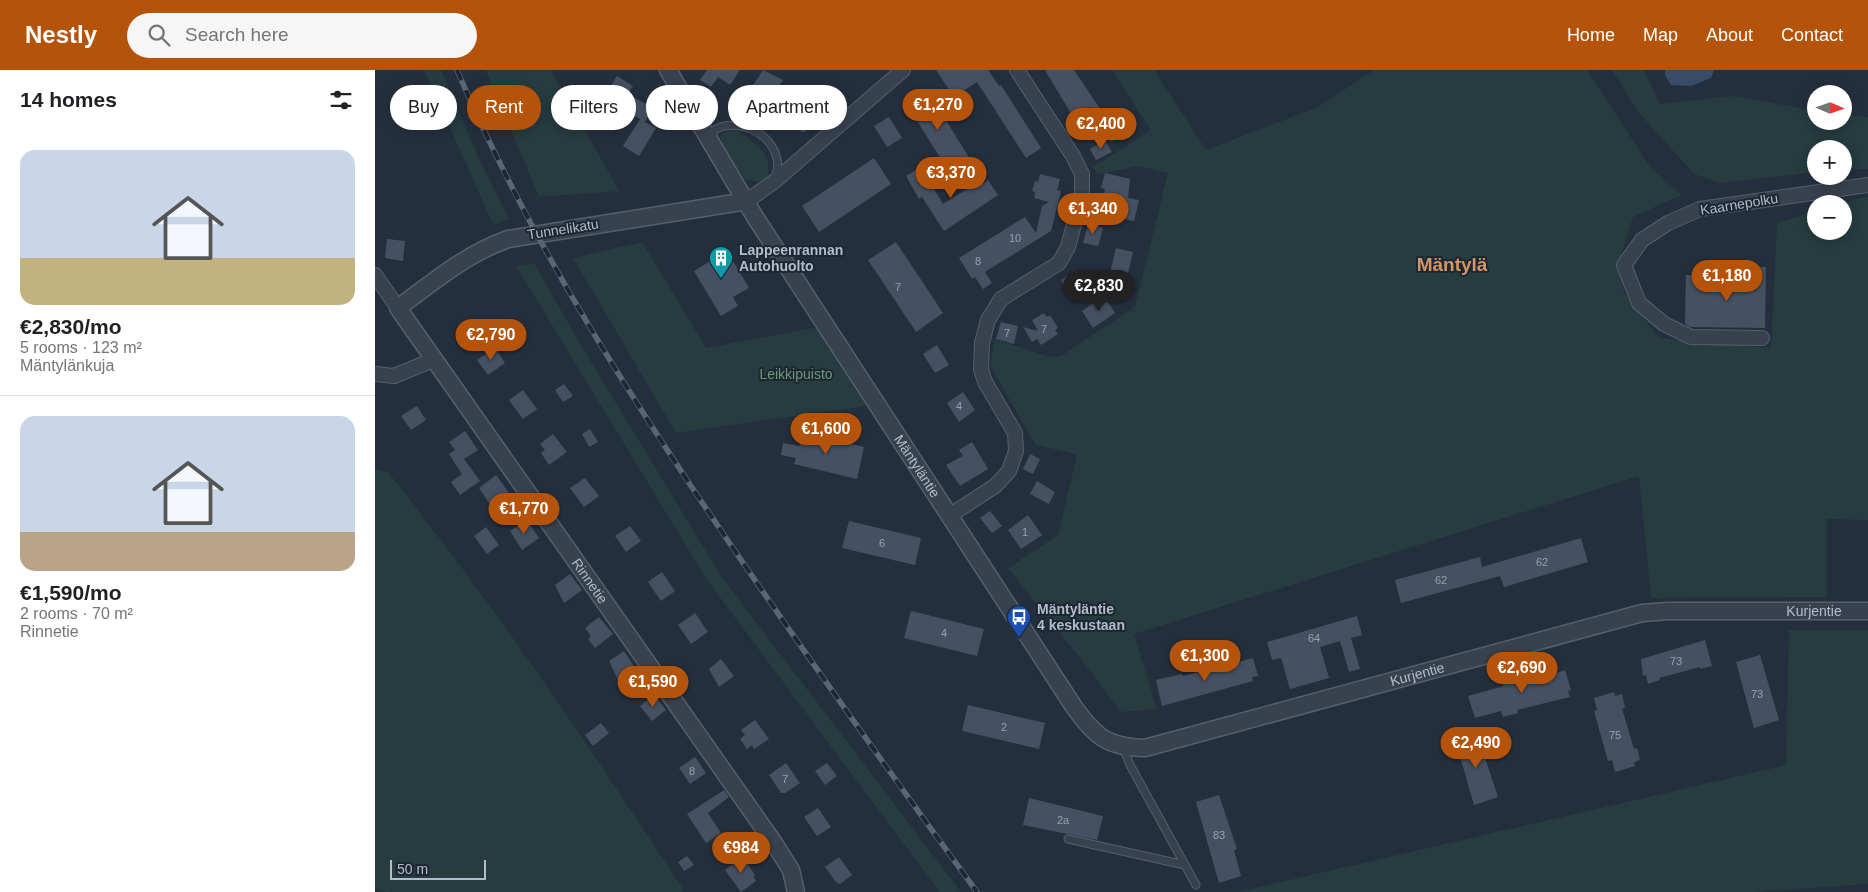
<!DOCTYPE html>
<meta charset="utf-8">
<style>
:root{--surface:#fff;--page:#f6f6f6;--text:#202124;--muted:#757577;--line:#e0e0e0;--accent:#b45309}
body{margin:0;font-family:Arial,sans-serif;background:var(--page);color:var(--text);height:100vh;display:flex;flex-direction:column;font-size:19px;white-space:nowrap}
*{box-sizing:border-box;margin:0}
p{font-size:16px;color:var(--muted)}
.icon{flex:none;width:28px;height:28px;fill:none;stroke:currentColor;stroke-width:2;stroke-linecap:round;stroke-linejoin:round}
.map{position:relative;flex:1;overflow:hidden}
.side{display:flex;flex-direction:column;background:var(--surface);width:375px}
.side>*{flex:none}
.top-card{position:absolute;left:15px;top:15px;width:475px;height:45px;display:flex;gap:10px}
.needle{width:32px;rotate:92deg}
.buttons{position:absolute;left:1432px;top:15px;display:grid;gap:10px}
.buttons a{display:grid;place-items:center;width:45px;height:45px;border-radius:50%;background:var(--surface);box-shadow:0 2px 12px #0003;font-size:25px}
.scale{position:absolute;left:15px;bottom:12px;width:96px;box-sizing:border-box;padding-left:5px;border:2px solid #b4bcc9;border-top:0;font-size:14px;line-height:18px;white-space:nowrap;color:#b4bcc9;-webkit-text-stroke:4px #1d2633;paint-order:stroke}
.price{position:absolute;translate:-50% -42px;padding:0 11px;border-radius:18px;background:var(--accent);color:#fff;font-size:16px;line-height:32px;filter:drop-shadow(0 1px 2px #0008)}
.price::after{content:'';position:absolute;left:50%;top:30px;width:15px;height:11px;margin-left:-8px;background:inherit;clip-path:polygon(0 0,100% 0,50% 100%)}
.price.selected{background:#222;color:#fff}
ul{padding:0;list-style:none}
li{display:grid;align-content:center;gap:10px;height:265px;padding:0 20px}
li+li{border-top:1px solid var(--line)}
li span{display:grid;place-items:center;height:155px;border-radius:15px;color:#555}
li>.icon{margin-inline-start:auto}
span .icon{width:90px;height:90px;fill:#fffc;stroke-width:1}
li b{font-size:21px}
h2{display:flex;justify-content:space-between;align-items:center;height:60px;padding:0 20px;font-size:21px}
.tag{padding:0 18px;border-radius:22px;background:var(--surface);box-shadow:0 2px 12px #0003;font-size:18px;line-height:45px}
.tag.selected{background:var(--accent);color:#fff}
header{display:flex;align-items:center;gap:30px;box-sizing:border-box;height:70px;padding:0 25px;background:var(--accent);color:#fff}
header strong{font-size:24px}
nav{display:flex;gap:28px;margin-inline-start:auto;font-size:18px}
.search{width:350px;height:45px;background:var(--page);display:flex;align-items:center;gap:12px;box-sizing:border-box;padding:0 18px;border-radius:28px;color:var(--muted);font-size:19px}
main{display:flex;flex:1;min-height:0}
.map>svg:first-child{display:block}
.green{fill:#263c3f}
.water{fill:#394c67}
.building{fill:#455162}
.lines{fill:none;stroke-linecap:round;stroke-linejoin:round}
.service-casing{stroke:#565f6c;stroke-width:9}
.minor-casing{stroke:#565f6c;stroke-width:16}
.tertiary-casing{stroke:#565f6c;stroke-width:19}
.service{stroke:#38414e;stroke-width:7}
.minor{stroke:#38414e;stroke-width:14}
.tertiary{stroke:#38414e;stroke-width:16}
.rail-casing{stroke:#5a6575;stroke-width:5.5}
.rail{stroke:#1d2633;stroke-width:4;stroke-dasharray:11;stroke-linecap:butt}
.labels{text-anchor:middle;stroke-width:4;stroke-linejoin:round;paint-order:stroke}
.number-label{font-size:11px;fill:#98a1af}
.street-label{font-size:14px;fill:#b4bcc9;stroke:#1d2633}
.poi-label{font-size:14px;font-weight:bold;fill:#b4bcc9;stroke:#1d2633;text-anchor:start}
.park-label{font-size:14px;fill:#6b9a76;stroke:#1d2633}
.district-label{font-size:19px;font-weight:bold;fill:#d59563;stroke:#1d2633}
</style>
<header>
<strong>Nestly</strong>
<div class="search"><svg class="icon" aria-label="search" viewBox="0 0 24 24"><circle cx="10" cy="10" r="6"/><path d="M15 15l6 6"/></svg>Search here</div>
<nav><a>Home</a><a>Map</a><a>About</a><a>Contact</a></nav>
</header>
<main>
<section class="side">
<h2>14 homes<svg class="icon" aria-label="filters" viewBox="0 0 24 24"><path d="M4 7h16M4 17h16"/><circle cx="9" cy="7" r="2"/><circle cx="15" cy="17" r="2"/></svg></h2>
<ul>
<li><span style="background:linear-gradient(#c9d6e8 70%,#c2b280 0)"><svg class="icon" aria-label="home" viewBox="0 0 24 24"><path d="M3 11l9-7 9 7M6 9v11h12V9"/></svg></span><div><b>€2,830/mo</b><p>5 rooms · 123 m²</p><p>Mäntylänkuja</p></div></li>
<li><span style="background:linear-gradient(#c9d6e8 75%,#b9a48a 0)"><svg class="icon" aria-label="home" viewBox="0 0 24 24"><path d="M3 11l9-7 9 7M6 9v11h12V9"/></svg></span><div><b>€1,590/mo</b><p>2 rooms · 70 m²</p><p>Rinnetie</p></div></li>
</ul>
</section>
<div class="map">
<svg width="1493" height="822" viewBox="0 0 1493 822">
<rect width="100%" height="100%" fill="#242f3e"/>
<path class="green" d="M49 0H66L104 89 134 149 118 154Z
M111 0H176L244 121 164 127Z
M737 0H779L831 80 943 37 999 0H1212L1275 97 1306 125 1258 147 1244 191 1249 223 1284 268 1396 278 1402 153 1441 141V161H1469V134H1466L1493 126V450L1452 449V527L1276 528 1264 406 759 564 782 639 745 642 725 613 633 498 683 465 702 385 660 374 615 295 620 269 674 287 686 286 760 237 793 103 764 96 723 104 718 97 776 60Z
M1237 0H1269L1285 34 1359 26 1441 41V51H1469V44L1493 47V99H1469V79H1441V102L1345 113 1319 104 1264 43Z
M360 59C379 73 401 83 391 110L382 112 364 107 345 75 347 64Z
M267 172 331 278 444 257 491 336 301 363 198 188Z
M159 193 204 272 346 506 586 822H565L332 510 141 196Z
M0 399 13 402C120 536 216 679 310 822H12L0 819Z
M1414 560H1493V814L1381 822H863L1411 695Z"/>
<path class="water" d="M1290 0H1339L1336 8 1316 16 1296 15 1290 5Z"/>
<path class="building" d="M332 0H365L355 15 343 7 336 17 325 10Z
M388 0 408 10 384 47 375 41 382 29 373 23Z
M561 0H613L624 16 626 15 666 78 651 88 602 12 579 27Z
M670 0H699L730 46 740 40 744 46 746 44 753 54 749 56 753 62 736 72 714 37 698 47Z
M242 6 258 16 253 24 278 38 270 52 281 58 264 86 248 76 265 49 245 37 241 43 225 33Z
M426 19 439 27 432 39 440 44 429 63 407 50Z
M552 20 595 89 574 102 531 33Z
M514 47 527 68 512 77 499 56Z
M730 70 737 82 721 90 715 79Z
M499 88 516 114 444 162 427 136Z
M546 97 568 134 605 111 608 114 613 110 623 125 569 161 547 127 544 129 531 106Z
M730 103 755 109 753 128 764 130 759 151 727 144 728 137 726 136 730 119 726 118Z
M665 104 685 109 682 120 686 121 676 161 610 202 617 213 608 219 600 207 597 209 584 188 650 147 661 163 667 136 674 132 659 128 660 122 657 121 660 111 663 112Z
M713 154 728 158 723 176 708 173Z
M12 169 30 171 28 191 10 188Z
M521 172 568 243 541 262 493 190Z
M741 178 758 182 750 216 733 212Z
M352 181 374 218 358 227 363 236 346 246 319 201Z
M1366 197H1391L1390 258 1315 257 1310 254 1311 205 1337 206V222H1365Z
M700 200 707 211 692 220 686 210Z
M729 226 740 243 718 258 707 241Z
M669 243 672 247 675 245 683 258 680 260 683 264 666 275 662 269 657 272 648 257 663 261 657 250Z
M626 252 643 256 639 274 621 269Z
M562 275 574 295 560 303 548 284Z
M120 278 130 293 113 305 102 290Z
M189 314 198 326 188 332 180 320Z
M148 320 162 339 148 349 134 330Z
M588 322 600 340 584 352 572 333Z
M42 336 51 350 36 360 26 346Z
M215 359 223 372 214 377 207 364Z
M90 361 103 380 89 389 105 411 85 425 76 412 87 404 74 384 80 380 74 372Z
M427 362 489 377 482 409 419 394 421 388 406 385 408 373 424 376Z
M178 364 192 382 174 395 166 383 170 380 165 374Z
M597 372 613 399 585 416 571 395 588 386 584 380Z
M655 384 665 389 658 404 648 399Z
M121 405 134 423 116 436 104 418Z
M210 408 224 426 209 437 195 418Z
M662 411 680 422 674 434 655 424Z
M615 441 627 456 617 463 605 448Z
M653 445 667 465 646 479 633 460Z
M152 450 164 468 147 480 135 461Z
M474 451 546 468 540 495 467 478Z
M255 456 266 471 251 482 240 466Z
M111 457 124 475 112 484 99 466Z
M1206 468 1213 492 1129 517 1125 506 1026 533 1020 510 1105 487 1107 497Z
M287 502 300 521 286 531 273 512Z
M195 504 207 520 189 533 180 515Z
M536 541 609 559 602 586 529 568Z
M320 543 333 562 316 574 303 555Z
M982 546 987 565 976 568 985 599 974 602 965 571 945 577 954 608 915 619 906 588 897 590 892 572Z
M224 547 238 564 220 578 213 569 216 566 210 558Z
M1330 570 1337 596 1325 599V597L1284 608 1285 610 1273 614 1271 605 1268 606 1266 589Z
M249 581 260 598 243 610 234 591Z
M1385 585 1404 650 1379 658 1361 592Z
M878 588 883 606 877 607 878 611 787 636 781 610 807 604 808 606Z
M346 589 359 606 344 617 334 599Z
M1177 600 1179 604 1190 600 1196 620 1193 621 1195 627 1142 640 1143 643 1128 647 1126 641 1100 648 1093 626 1129 616 1127 613Z
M1239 622 1240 626 1247 624 1250 638 1247 639 1259 679 1262 678 1265 690 1259 692 1260 696 1240 702 1237 690 1233 691 1219 641 1222 640 1219 628Z
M279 625 291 640 277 651 265 636Z
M593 635 670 653 664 679 587 661Z
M380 650 394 669 379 679 377 675 372 679 365 669 370 665 366 660Z
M226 653 234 663 218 676 210 665Z
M1104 662 1108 676H1106L1123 727 1099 735 1080 669Z
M320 687 331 703 315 714 304 698Z
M411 693 425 713 410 723H406L394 705Z
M452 693 462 706 450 715 440 701Z
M349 720 354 727 333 743 346 763 331 773 312 744Z
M844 725 862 779 859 780 866 806 844 813 821 732Z
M654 728 728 746 722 770 648 755Z
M443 738 456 757 442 766 429 747Z
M312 786 319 795 309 801 303 792Z
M368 787 380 805 378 806 381 811 366 822 350 800Z
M464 787 477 805 465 814 461 812 450 797Z"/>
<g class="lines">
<g class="service-casing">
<path id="service" d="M337 69 339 60C362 47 396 62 402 89 404 95 402 102 400 108
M748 677 755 695 821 815
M693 769 810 795"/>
</g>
<g class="minor-casing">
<path id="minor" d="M372 131 400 111 528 0
M0 205 23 238
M1387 268 1316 267 1289 254 1264 233 1249 195 1267 170 1293 153 1325 139 1493 115
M0 304 19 306 58 290
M574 446 620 416 634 401 641 381 640 363 610 312 606 299 607 273 613 250 626 229 684 193 693 177 707 124V104L698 86 642 0"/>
</g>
<g class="tertiary-casing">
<g id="tertiary">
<path id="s1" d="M293 0 380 147 699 637C721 667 732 677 770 678L1267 543 1293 541H1493"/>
<path id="s2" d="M372 131 133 169C91 184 58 212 23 238L399 773 416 800 421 822"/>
</g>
</g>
<use href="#service" class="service"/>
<use href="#minor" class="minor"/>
<use href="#tertiary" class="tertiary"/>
<g class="rail-casing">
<path id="rail" d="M82 0C158 179 265 343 375 503 449 610 525 717 602 822"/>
</g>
<use href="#rail" class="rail"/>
</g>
<defs>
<g id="building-pin" transform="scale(1.25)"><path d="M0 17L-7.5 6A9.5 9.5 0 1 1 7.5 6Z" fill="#0f9aa8" stroke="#1d2633"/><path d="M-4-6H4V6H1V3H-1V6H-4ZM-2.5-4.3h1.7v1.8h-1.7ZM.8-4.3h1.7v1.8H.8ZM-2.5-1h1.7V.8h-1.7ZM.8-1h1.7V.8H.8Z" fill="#fff"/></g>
<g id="bus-pin" transform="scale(1.25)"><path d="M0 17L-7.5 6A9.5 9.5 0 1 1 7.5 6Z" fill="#1a4fb4" stroke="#1d2633"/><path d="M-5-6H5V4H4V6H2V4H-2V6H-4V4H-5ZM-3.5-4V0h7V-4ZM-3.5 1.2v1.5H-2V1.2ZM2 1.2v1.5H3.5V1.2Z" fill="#fff"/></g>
</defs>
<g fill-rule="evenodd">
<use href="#building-pin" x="346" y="188"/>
<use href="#bus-pin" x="644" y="547"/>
</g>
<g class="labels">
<g class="number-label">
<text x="640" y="172">10</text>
<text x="603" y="195">8</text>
<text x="523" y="221">7</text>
<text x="669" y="263">7</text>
<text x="632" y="267">7</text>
<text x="584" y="340">4</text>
<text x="650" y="466">1</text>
<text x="507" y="477">6</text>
<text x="1167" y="496">62</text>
<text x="1066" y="514">62</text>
<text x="569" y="567">4</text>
<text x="939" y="572">64</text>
<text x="1301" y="595">73</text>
<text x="1382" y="628">73</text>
<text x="629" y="661">2</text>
<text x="1240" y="669">75</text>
<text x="317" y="705">8</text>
<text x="410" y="713">7</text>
<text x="688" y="754">2a</text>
<text x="844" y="769">83</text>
</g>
<g class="street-label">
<text transform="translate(1364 134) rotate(-9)" y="5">Kaarnepolku</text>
<text transform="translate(188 159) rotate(-9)" y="5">Tunnelikatu</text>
<text dy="5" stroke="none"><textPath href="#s1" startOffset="468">Mäntyläntie</textPath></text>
<text dy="5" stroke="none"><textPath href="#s2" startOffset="706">Rinnetie</textPath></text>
<text dy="5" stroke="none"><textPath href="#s1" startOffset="1529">Kurjentie</textPath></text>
<text dy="5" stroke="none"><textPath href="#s1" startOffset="1124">Kurjentie</textPath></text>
</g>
<g class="poi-label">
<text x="364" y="185">Lappeenrannan<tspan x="364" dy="16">Autohuolto</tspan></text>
<text x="662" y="544">Mäntyläntie<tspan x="662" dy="16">4 keskustaan</tspan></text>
</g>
<g class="park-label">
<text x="421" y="309">Leikkipuisto</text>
</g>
<g class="district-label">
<text x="1077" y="201">Mäntylä</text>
</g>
</g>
</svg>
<div class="buttons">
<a><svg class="needle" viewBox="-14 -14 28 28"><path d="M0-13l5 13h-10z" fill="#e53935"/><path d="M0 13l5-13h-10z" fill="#757577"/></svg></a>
<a>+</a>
<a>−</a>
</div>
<div class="scale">50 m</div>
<b class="price" style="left:563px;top:61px">€1,270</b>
<b class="price" style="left:726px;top:80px">€2,400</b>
<b class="price" style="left:576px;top:129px">€3,370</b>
<b class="price" style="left:718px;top:165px">€1,340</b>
<b class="price" style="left:1352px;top:232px">€1,180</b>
<b class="price selected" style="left:724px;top:242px">€2,830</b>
<b class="price" style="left:116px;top:291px">€2,790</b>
<b class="price" style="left:451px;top:385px">€1,600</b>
<b class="price" style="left:149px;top:465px">€1,770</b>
<b class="price" style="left:830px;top:612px">€1,300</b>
<b class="price" style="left:1147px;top:624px">€2,690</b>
<b class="price" style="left:278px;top:638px">€1,590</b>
<b class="price" style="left:1101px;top:699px">€2,490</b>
<b class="price" style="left:366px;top:804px">€984</b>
<div class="top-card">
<a class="tag">Buy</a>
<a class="tag selected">Rent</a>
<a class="tag">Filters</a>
<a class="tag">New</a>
<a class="tag">Apartment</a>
</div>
</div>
</main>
